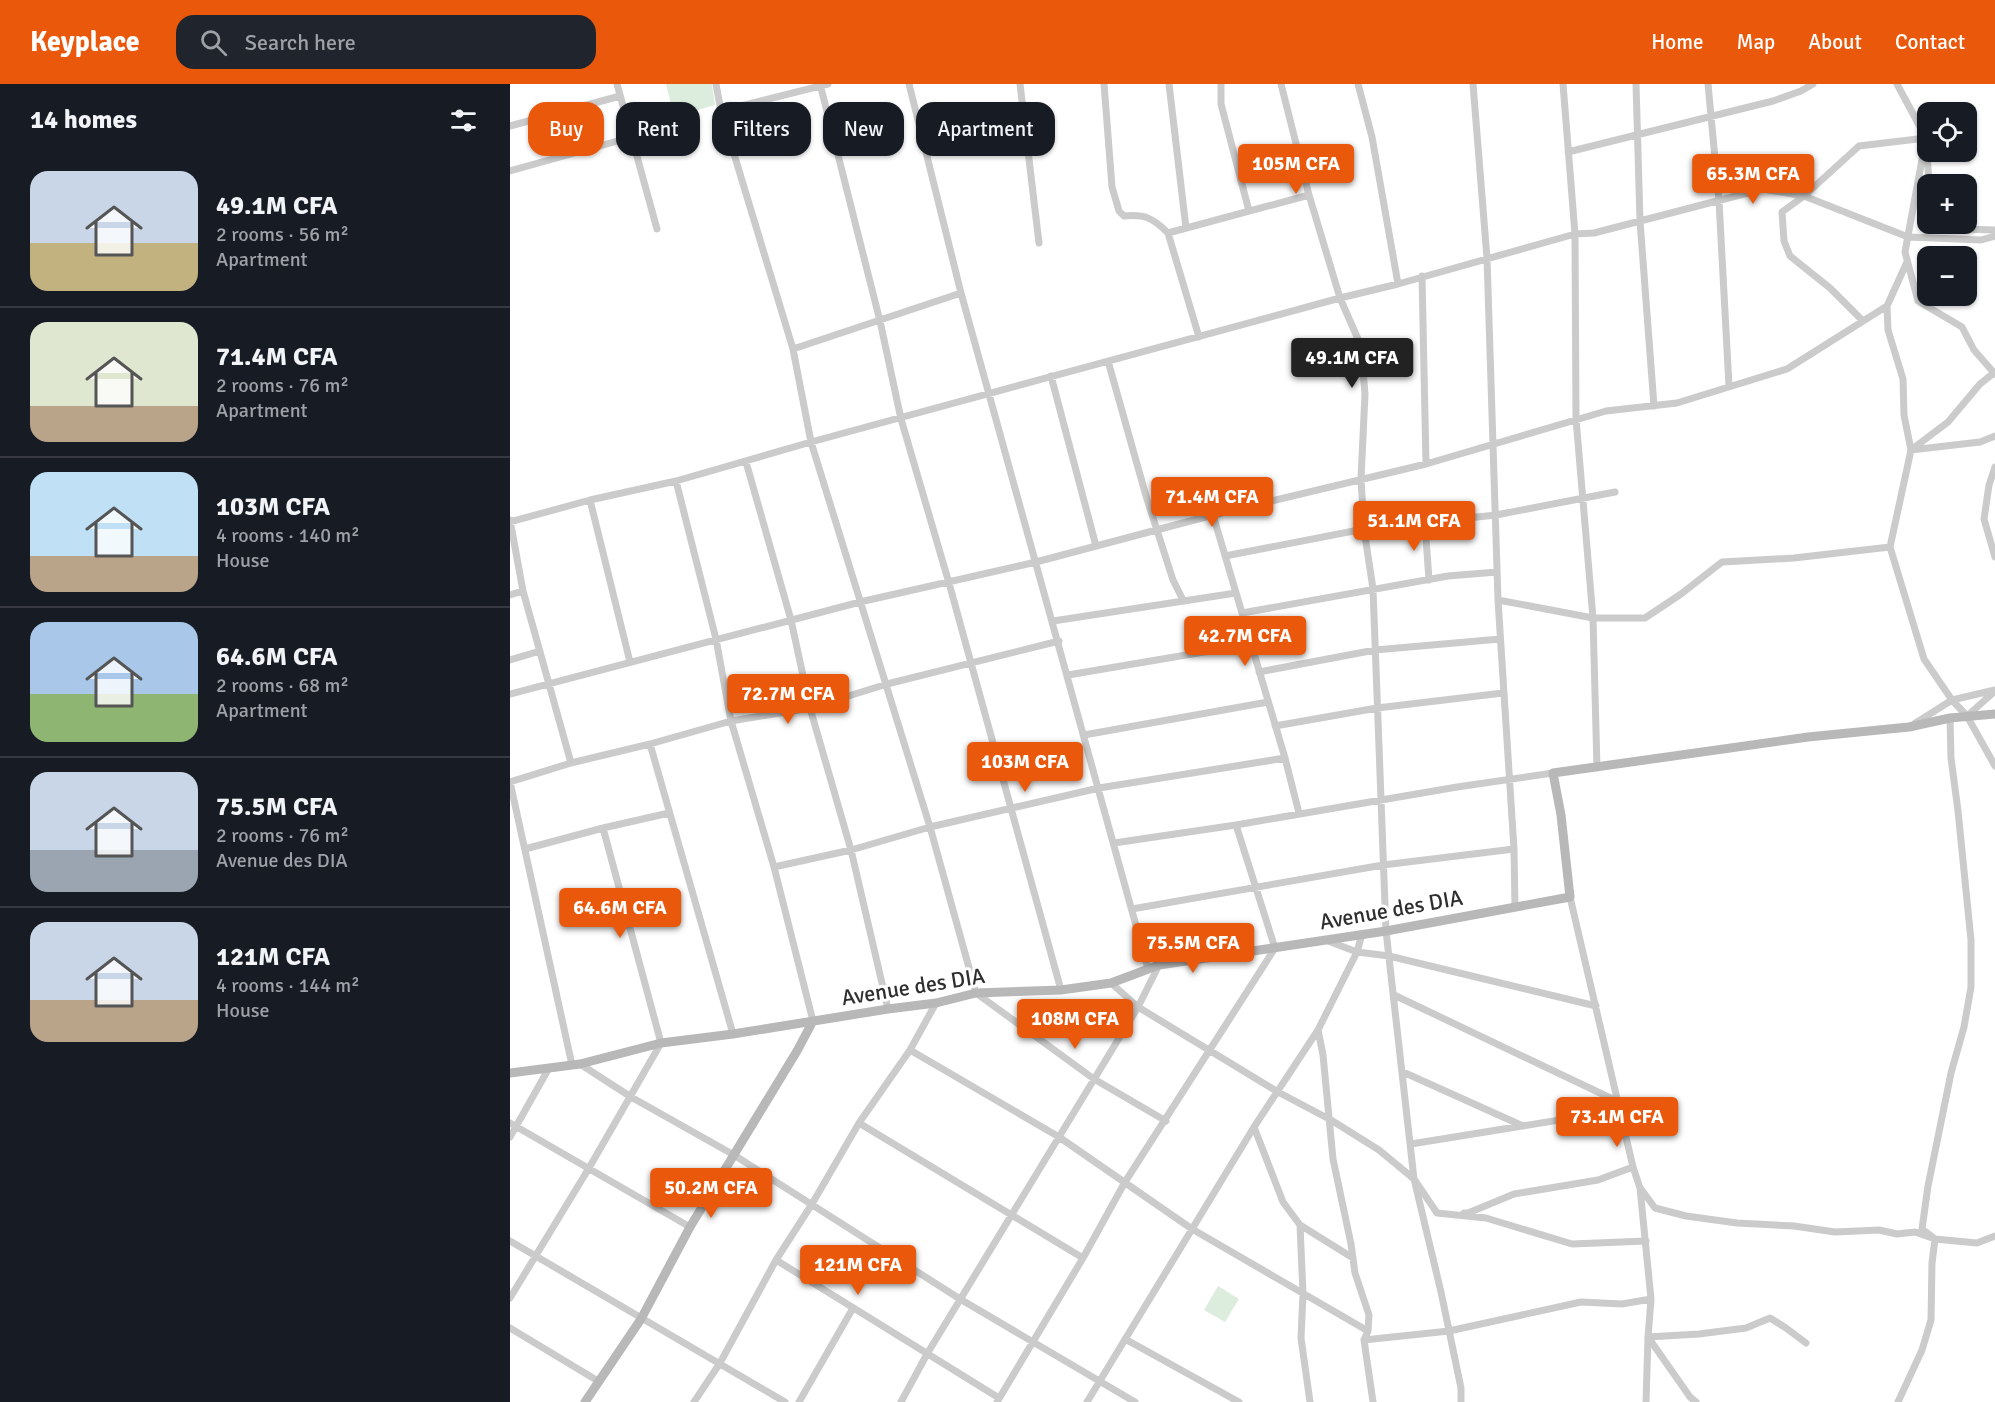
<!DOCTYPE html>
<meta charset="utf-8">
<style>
:root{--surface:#171b24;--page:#20242c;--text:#f1f3f6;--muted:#9ea1a6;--line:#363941;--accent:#ea580c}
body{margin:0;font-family:Signika,sans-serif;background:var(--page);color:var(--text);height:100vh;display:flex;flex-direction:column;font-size:22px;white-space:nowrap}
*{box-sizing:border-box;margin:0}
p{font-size:20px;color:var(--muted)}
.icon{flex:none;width:33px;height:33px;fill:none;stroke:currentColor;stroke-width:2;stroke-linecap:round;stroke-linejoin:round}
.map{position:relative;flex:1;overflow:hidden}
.panel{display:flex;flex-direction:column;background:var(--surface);width:510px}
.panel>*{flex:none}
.banner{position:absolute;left:18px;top:18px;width:570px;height:54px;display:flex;gap:12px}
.controls{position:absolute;left:1407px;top:18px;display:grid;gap:12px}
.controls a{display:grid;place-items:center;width:60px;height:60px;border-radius:12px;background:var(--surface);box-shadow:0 2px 4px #0004;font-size:30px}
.price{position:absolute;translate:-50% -51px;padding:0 14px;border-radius:6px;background:var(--accent);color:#fff;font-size:20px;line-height:39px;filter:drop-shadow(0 2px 3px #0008)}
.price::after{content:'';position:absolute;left:50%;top:36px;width:18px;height:14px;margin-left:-9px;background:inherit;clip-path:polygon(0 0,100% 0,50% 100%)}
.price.active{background:#222;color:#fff}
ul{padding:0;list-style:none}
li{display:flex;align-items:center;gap:18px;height:150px;padding:0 30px}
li+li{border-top:2px solid var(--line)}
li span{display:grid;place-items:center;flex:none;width:168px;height:120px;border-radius:18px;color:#555}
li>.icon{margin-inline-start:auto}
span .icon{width:72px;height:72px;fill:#fffc;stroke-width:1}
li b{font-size:26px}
h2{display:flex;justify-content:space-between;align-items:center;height:72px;padding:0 30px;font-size:26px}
.tag{padding:0 21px;border-radius:18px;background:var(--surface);box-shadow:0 2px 4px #0004;font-size:21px;line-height:54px}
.tag.active{background:var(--accent);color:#fff}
header{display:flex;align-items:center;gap:36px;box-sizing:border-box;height:84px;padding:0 30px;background:var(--accent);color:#fff}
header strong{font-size:28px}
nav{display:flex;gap:33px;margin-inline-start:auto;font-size:21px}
.search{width:420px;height:54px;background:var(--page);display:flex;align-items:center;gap:15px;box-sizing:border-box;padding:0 21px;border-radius:18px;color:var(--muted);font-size:22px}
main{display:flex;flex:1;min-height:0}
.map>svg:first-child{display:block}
.green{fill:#dcecdd}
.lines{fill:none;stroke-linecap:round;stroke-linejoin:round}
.street{stroke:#cbcbcb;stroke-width:7}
.secondary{stroke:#b8b8b8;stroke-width:9}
.labels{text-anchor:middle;stroke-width:6;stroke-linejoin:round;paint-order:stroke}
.street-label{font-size:22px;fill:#2e2e2e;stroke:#fff}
</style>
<header>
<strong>Keyplace</strong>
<div class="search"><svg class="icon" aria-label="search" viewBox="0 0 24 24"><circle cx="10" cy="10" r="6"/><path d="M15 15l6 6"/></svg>Search here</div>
<nav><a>Home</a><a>Map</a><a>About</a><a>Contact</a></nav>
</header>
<main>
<section class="panel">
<h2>14 homes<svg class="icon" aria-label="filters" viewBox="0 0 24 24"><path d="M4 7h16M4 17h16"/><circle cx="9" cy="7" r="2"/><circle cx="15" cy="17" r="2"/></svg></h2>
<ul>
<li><span style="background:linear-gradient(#c9d6e8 60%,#c2b280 0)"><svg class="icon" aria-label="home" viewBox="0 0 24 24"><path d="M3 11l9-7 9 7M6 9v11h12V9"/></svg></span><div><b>49.1M CFA</b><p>2 rooms · 56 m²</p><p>Apartment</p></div></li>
<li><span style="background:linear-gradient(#dfe7d0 70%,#b9a48a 0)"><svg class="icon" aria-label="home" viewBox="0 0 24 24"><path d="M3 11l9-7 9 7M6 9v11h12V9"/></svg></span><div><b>71.4M CFA</b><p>2 rooms · 76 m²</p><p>Apartment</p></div></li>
<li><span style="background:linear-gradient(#bfe0f5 70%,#b9a48a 0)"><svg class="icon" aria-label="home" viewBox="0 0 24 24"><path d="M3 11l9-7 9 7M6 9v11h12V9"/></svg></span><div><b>103M CFA</b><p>4 rooms · 140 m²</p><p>House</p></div></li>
<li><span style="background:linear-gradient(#a9c7e8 60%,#8fb573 0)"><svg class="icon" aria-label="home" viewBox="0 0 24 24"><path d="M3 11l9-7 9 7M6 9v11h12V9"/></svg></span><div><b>64.6M CFA</b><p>2 rooms · 68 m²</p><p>Apartment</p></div></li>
<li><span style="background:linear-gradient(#c9d6e8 65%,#9aa5b1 0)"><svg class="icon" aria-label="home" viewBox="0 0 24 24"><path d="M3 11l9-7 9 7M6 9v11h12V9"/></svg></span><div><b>75.5M CFA</b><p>2 rooms · 76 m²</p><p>Avenue des DIA</p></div></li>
<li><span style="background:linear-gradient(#c9d6e8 65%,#b9a48a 0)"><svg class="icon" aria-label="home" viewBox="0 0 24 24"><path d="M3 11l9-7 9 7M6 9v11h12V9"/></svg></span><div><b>121M CFA</b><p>4 rooms · 144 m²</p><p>House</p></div></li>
</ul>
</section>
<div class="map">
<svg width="1485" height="1318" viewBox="0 0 1485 1318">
<rect width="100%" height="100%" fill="#fff"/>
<path class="green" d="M156 0H202L205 21 164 33Z
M708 1202 729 1215 715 1238 694 1226Z"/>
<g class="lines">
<path class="street" d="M107 0 147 145
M206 0 211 27 283 265 301 358 420 743 466 909 584 995 656 1037
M310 0 370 237 391 335 439 499 551 906
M399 0 451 209 638 885
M510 0 529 159
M594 0 602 103 609 127 614 132C635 130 643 134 658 149
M659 0 676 144
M711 0V20L739 127
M771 0 799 111 830 214 851 262 855 310 851 395 854 445 863 505 876 847 904 1095 931 1208 951 1304V1318
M848 0 862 53 888 200
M963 0 977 174 988 516 1004 765 1005 823
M1053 0 1065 150 1066 335 1083 534 1087 684
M1126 0 1130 137 1144 322
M1198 0 1209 117 1219 302
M1387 0 1416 54 1395 168 1408 217 1452 243 1464 266 1485 290
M211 27 318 0
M0 42 110 12
M1058 68 1263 17 1291 7 1303 0
M0 87 122 53
M1419 100 1416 54 1349 62 1294 112 1398 153 1471 156 1485 152
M1439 140 1451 145 1485 146
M1397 178 1377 222 1378 246 1393 295 1394 331 1401 366 1380 463 1414 575 1442 616 1457 632 1485 682
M912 192 916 380
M689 253 658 149 799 111
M283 265 451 209
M598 277 636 412 663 496 673 516
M1485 288 1470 300 1438 338 1401 366 1470 358 1485 352
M541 292 586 462
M236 378 281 536 300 624 341 766 378 925
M1485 383 1479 401 1474 435 1485 473
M166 397 206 555 221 637 264 783 303 937
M80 416 120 578
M703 431 775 674 789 729
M0 436 13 507 61 679
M0 438 80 416 166 397 301 358 830 214 888 200 1065 150 1084 149 1253 105 1294 112 1272 128 1274 157 1280 172 1320 204 1353 237
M915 440 919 496
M715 472 854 445 986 431 1105 408
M0 511 13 507
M988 516 1083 534H1135L1171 510 1212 478 1284 474 1380 463
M732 529 938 492 987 488
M543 537 726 509
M0 576 30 567
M749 588 865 566 990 555
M558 591 741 560
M0 610 350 518 526 478 703 431 916 380 1096 327 1167 319 1277 285 1377 222
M1457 632 1485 607
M1404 640 1442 616 1485 606
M765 642 867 624 993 609
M574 651 758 618
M140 660 223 950
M604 759 726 741 947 703 1043 689
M15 765 93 744 159 729
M264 783 341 766 420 743 589 704 775 674
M1060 813 1123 1083 1130 1104 1141 1215 1138 1253 1136 1318
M622 825 873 781 1004 765
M818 857 847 868 879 872 1086 922
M601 899 628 923 649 881
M884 911 1109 1018
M808 946 813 971 823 1075 841 1160 845 1189 859 1231 858 1247
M400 966 549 1053 682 1145 858 1247 854 1256 863 1318
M70 980 121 1013 224 1071 450 1215 625 1318
M62 981 0 698 61 679 140 660 221 637 300 624 377 600 549 557
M893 988 1013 1042
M0 1039 180 1143
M349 1039 573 1174
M744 1043 773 1118 790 1141 793 1210 791 1254 800 1318
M0 1053 39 984
M901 1060 1111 1026
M1131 1105 1145 1124 1176 1132 1227 1139 1284 1142 1325 1148 1369 1146 1387 1150 1405 1148 1425 1155 1467 1159 1485 1152
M954 1129H958L1004 1110 1088 1096 1123 1083
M790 1141 843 1174
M0 1157 275 1318
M266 1176 489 1314
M0 1214 79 1084 151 959 93 744
M0 1244 88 1297
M1138 1253 1189 1250 1236 1244 1260 1234 1276 1244 1296 1259
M1138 1253 1180 1313 1186 1318
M615 1255 729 1318
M854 1256 939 1247 1071 1218 1112 1220 1141 1215
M184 1318 210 1279 266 1176 302 1120 349 1039 400 966 426 919
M289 1318 343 1224
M391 1318 417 1270 628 923 768 1008 821 1036 869 1066 904 1095 927 1129 976 1134 1062 1160 1136 1157
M487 1318 573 1174 615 1098 765 864 726 741
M577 1318 744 1043 808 946 847 868 852 850
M1388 1318 1412 1266 1421 1236 1422 1179 1425 1155 1412 1145 1418 1102 1441 989 1454 943 1461 903V856L1448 727 1441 674 1440 634"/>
<path class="secondary" d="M0 989 70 980 151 959 223 950 378 925 426 919 466 909 551 906 601 899 649 881 876 847 1060 813 1051 731 1043 689 1298 653 1399 643 1440 634 1485 630
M75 1318 131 1235 180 1143 287 967 303 937"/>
</g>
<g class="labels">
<g class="street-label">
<text transform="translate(881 825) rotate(-10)" y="8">Avenue des DIA</text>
<text transform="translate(403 902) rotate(-9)" y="8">Avenue des DIA</text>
</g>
</g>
</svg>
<div class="controls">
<a><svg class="icon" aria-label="locate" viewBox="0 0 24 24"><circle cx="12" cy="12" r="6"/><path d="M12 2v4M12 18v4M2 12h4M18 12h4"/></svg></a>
<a>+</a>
<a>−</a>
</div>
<b class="price" style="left:786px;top:111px">105M CFA</b>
<b class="price" style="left:1243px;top:121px">65.3M CFA</b>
<b class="price active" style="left:842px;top:305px">49.1M CFA</b>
<b class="price" style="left:702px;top:444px">71.4M CFA</b>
<b class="price" style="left:904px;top:468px">51.1M CFA</b>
<b class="price" style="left:735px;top:583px">42.7M CFA</b>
<b class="price" style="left:278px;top:641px">72.7M CFA</b>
<b class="price" style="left:515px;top:709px">103M CFA</b>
<b class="price" style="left:110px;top:855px">64.6M CFA</b>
<b class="price" style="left:683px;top:890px">75.5M CFA</b>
<b class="price" style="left:565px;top:966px">108M CFA</b>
<b class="price" style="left:1107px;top:1064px">73.1M CFA</b>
<b class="price" style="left:201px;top:1135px">50.2M CFA</b>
<b class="price" style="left:348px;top:1212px">121M CFA</b>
<div class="banner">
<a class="tag active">Buy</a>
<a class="tag">Rent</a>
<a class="tag">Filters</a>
<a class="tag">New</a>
<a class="tag">Apartment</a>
</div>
</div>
</main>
